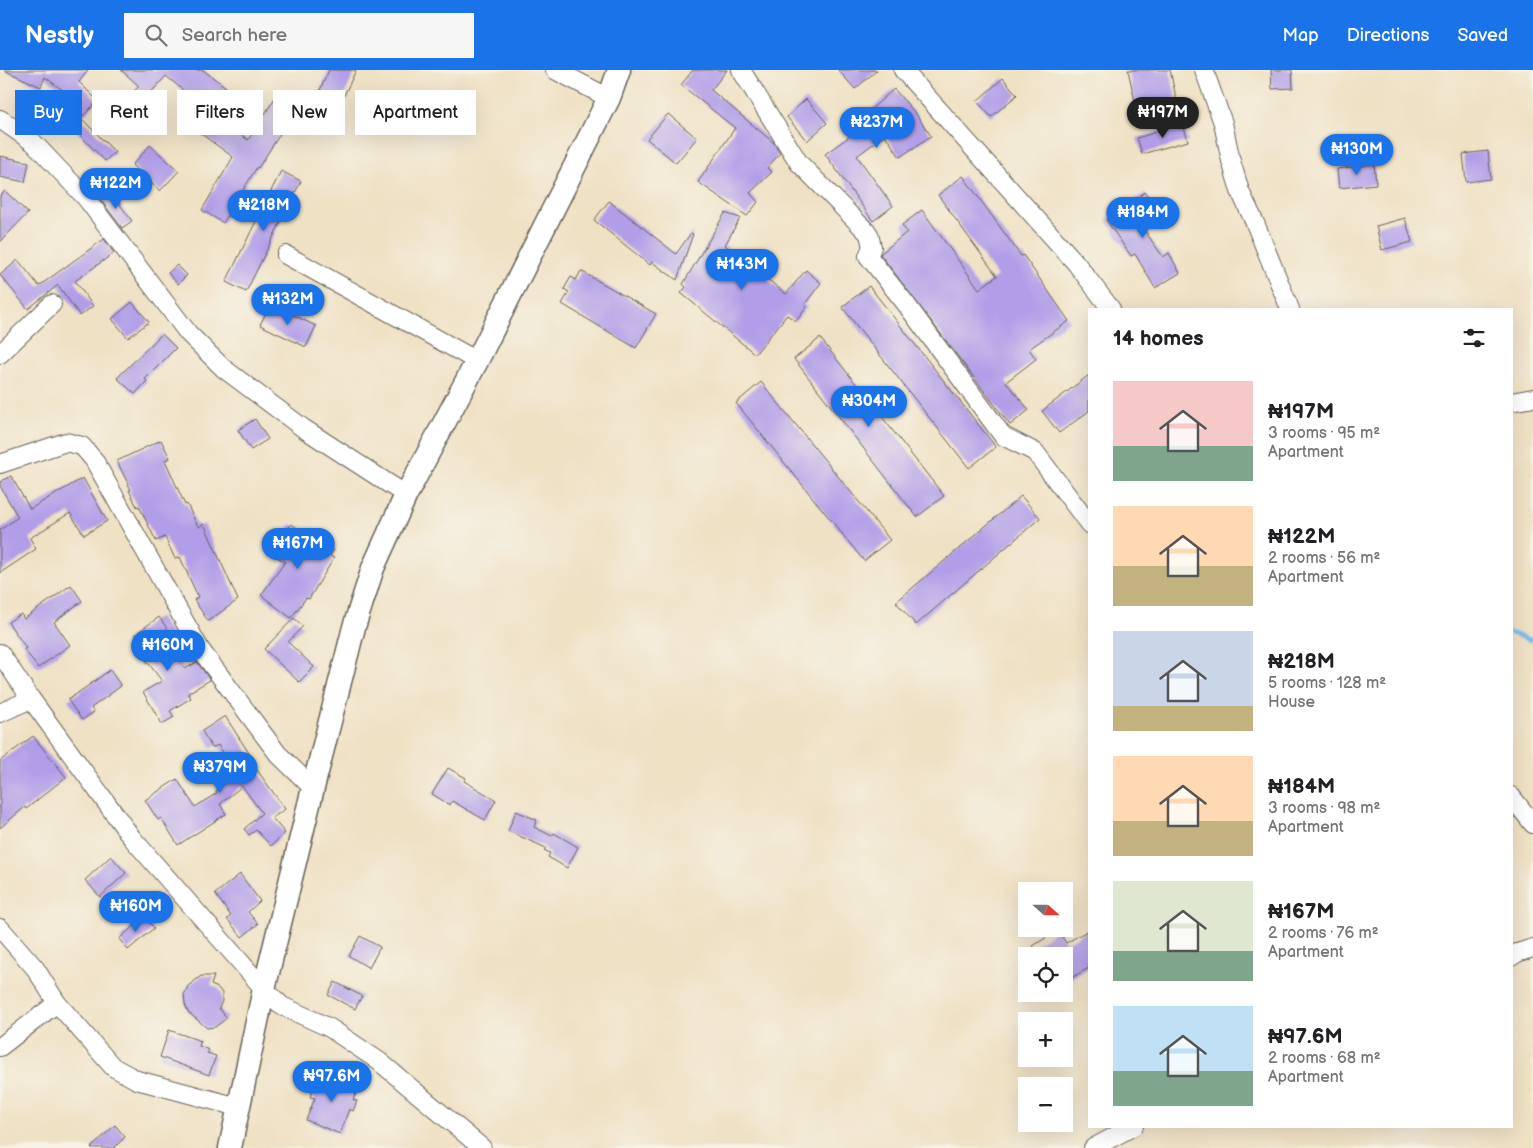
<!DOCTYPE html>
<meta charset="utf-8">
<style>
:root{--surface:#fff;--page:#f6f6f6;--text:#202124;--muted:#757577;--accent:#1a73e8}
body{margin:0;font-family:"Balsamiq Sans",sans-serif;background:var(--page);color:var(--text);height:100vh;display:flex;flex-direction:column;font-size:19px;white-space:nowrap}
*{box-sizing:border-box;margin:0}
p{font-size:16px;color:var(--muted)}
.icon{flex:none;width:28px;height:28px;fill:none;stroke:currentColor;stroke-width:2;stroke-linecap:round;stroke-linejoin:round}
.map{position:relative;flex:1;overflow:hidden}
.drawer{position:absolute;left:1088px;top:238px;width:425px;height:820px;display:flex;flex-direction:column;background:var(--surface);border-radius:0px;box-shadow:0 5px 20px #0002}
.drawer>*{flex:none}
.guide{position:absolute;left:15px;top:20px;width:475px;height:45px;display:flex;gap:10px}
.needle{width:32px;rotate:111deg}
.tools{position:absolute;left:1018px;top:812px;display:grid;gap:10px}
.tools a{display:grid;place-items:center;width:55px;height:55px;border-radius:0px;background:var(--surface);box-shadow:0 5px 20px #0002;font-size:25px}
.price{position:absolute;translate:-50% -42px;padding:0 11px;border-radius:18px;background:var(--accent);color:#fff;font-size:16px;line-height:32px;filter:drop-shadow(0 1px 2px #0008)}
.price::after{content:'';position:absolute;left:50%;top:30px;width:15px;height:11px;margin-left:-8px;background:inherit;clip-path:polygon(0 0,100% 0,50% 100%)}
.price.on{background:#222;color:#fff}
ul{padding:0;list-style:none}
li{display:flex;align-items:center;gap:15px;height:125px;padding:0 25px}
li span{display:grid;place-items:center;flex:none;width:140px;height:100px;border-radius:0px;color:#555}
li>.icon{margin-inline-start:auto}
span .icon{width:60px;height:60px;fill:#fffc;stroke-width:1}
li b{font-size:21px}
h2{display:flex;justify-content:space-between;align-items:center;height:60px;padding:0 25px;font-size:21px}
.tag{padding:0 18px;border-radius:0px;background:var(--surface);box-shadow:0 5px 20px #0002;font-size:18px;line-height:45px}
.tag.on{background:var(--accent);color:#fff}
header{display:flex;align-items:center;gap:30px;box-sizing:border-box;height:70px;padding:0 25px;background:var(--accent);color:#fff}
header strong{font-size:24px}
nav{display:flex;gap:28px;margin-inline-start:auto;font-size:18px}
.search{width:350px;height:45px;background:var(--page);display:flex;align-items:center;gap:12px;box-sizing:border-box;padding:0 18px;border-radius:0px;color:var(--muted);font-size:19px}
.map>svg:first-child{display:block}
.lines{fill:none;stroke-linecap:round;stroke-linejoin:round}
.stream{stroke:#79bcef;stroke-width:4.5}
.building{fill:#b19de8}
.minor-casing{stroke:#666157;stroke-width:20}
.major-casing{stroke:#666157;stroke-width:25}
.minor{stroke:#fff;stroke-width:18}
.major{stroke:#fff;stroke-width:22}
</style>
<header>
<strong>Nestly</strong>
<div class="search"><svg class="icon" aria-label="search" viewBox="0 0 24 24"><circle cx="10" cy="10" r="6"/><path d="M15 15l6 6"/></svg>Search here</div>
<nav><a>Map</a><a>Directions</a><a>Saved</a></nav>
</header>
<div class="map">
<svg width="1533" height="1078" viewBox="0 0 1533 1078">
<rect width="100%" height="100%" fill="#f7f3e8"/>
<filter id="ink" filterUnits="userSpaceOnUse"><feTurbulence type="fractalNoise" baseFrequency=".02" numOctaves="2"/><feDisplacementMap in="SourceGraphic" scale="10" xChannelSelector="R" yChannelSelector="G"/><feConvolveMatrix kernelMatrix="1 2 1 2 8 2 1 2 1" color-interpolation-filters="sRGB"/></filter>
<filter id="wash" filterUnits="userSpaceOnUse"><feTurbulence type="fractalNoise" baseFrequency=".0096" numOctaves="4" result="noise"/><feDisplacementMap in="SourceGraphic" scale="20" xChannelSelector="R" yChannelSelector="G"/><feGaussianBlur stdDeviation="1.12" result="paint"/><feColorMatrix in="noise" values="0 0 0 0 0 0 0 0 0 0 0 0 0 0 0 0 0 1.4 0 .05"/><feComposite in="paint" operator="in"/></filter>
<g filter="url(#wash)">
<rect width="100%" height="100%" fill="#efe1c4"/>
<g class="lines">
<path class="stream" d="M1511 563 1529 570 1533 568"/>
</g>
<g id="blocks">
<path class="building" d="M4 0H88L79 12 98 31 81 48 115 82 105 91 78 63 64 49 80 33 45 7 41 17Z
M121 0H203L238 26 221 50 248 70 275 28 295 41 258 98 257 97 223 153 202 140 233 87 182 50 196 31 166 6 125 51 115 42 139 16Z
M329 0H356L342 30 320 20Z
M693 0H727L711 20 774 73 780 83 767 98 772 102 750 123 758 132 747 146 698 112 735 58 681 15Z
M838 0H877L855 19Z
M1128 0H1170L1178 37 1138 45Z
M1271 0H1292L1293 18 1272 19Z
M1003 8 1017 25 991 47 977 31Z
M894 19 916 44 931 66 900 87 885 65 857 86 893 136 873 151 825 84 875 48 869 41Z
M806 29 827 53 807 71 787 47Z
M668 44 697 68 676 93 647 69Z
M1183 54 1188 71 1142 84 1137 68Z
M150 75 179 101 160 121 132 95Z
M1488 81 1491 109 1466 112 1463 84Z
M0 86 29 92 25 112 0 107Z
M1374 94 1376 114 1339 118 1337 99Z
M281 101 301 111 246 222 226 212Z
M963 106 1021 186 1023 185 1069 251 1029 279 1036 289 1006 312 1029 340 1010 355 880 184 907 162 902 155 922 140 979 219 997 206 938 125Z
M5 121 28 143 0 172V126Z
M110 121 132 151 122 158 100 129Z
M1145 122 1161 147 1143 158 1163 187 1169 183 1180 203 1155 218 1135 184 1131 186 1106 150Z
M609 131 676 184 691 163 693 164 677 210 652 192 650 195 594 150Z
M725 143 740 148 725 175 786 224 806 200 821 213 804 235 807 237 796 251 787 245 755 284 681 223 686 217 683 214Z
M1405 148 1412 172 1382 180 1376 156Z
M104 169 114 183 75 211 93 236 80 246 58 215 28 239 0 205 18 190 39 216Z
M177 195 187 205 178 214 168 203Z
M581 201 656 244 636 278 562 234 569 222 564 219 571 207 576 210Z
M869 216 996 377 969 398 842 237Z
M132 232 149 252 128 268 112 249Z
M270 234 316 256 306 277 260 255Z
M162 264 176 278 145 309 147 311 135 324 117 308Z
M820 268 944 426 917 447 794 289Z
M1089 305V341L1059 363 1042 341Z
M761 312 890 470 864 491 736 333Z
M255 349 268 369 251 380 238 360Z
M161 370 170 388 165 390 185 435 187 434 198 457 204 454 238 530 208 551 194 530 198 527 180 487 175 489 165 467 156 471 139 436 137 437 129 420H131L117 391Z
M11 406 30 439 83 408 107 451 84 465 70 443 30 468 36 479 0 503V460L18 447 0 416V412Z
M1021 426 1040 448 916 555 896 532Z
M291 454 334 480 330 486 334 488 309 529 306 528 291 548 261 525 285 492 273 484Z
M71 515 82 531 54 552 70 575 38 598 24 579 26 578 8 552 21 544 24 549Z
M159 547 171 564 164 570 185 599 197 592 210 610 188 623 191 628 170 641 174 647 162 654 143 622 162 611 146 590 151 587 135 564Z
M294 548 303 556 288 572 314 597 299 612 264 579Z
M110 600 121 616 91 638 94 642 82 650 68 630Z
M225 646 254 691 252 693 285 739 272 748 285 763 271 776 256 760 249 765 244 759 262 743 242 716 220 734 226 744 178 775 161 748 158 750 145 730 177 709 195 737 217 723 216 721 237 703 218 675 212 678 202 661Z
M33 666 66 707 26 739 25 737 0 758V691Z
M448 698 466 708 464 711 496 730 485 750 452 731 450 735 432 724Z
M516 741 537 750 534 757 552 766 554 763 578 777 567 798 548 787 550 783 544 780 546 778 508 761Z
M111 786 126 803 100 827 85 810Z
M240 804 260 831 248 842 258 854 242 867 227 849 231 846 215 824Z
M144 847 154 858 128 880 119 869Z
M1058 860 1066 873 1089 860V898L1064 912V886H1048L1045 881 1039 885 1033 876Z
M360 866 380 877 369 898 349 886Z
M201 906H214L211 915 218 918 222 923V931L219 938 227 948 215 957 207 958 188 942 185 934 184 925 188 916Z
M335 912 362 926 355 939 328 925Z
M169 960 201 971 199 976 209 980 207 983 216 986 209 1005 160 987Z
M326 1003 344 1010 343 1013 358 1019 353 1030 357 1031 353 1041 349 1039 340 1064 306 1050 315 1028 310 1027 316 1012 321 1014Z
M115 1055 125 1067 114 1078H91Z"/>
</g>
</g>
<g filter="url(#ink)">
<use href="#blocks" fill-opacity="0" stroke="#666157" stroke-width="1"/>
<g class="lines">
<g class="minor-casing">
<path id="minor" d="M555 0 609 28
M741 0 799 93 869 164 872 177 868 186 906 234 1003 366 1035 382 1089 454
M903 0 1075 192 1111 239
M1204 0 1223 53 1231 91 1240 121 1255 153 1290 239
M0 49 33 72 86 128 188 263 223 298 303 358 406 425
M286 185 477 291
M0 284 52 234
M1511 332 1533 328
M0 394 66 372 82 376 94 390 200 579 278 684 313 718
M0 583 31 629 132 768 264 919 282 936 330 958 380 992 482 1078
M0 643 31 629
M1511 726 1533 754
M0 858 35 898 57 933 113 997 137 1010 238 1037
M1511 887 1517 883 1533 878
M0 977 57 933
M1093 1078 1134 1056"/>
</g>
<g class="major-casing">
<path id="major" d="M230 1078 264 919 313 718 354 557 373 498 406 425 477 291 609 28 619 0"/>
</g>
<use href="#minor" class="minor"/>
<use href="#major" class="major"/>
</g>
</g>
</svg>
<div class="tools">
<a><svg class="needle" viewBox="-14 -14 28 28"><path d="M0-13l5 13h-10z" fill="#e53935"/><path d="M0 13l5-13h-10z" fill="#757577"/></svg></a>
<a><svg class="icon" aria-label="locate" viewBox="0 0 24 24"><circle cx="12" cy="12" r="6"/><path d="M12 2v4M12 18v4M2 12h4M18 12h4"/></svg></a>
<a>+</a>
<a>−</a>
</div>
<b class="price on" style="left:1163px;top:69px">₦197M</b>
<b class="price" style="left:877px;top:79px">₦237M</b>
<b class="price" style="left:1357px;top:106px">₦130M</b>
<b class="price" style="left:116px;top:140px">₦122M</b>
<b class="price" style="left:264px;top:162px">₦218M</b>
<b class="price" style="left:1143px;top:169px">₦184M</b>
<b class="price" style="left:742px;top:221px">₦143M</b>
<b class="price" style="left:288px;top:256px">₦132M</b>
<b class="price" style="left:869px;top:358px">₦304M</b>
<b class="price" style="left:298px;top:500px">₦167M</b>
<b class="price" style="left:168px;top:602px">₦160M</b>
<b class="price" style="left:220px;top:724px">₦379M</b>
<b class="price" style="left:136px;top:863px">₦160M</b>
<b class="price" style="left:332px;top:1033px">₦97.6M</b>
<div class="guide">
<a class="tag on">Buy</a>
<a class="tag">Rent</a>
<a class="tag">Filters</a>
<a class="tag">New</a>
<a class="tag">Apartment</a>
</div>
<section class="drawer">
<h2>14 homes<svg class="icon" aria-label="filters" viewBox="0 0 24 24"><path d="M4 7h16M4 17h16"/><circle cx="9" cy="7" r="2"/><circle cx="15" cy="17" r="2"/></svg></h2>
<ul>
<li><span style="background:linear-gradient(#f6c9c9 65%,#7fa58c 0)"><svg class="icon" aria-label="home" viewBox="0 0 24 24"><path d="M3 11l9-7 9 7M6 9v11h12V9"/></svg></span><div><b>₦197M</b><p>3 rooms · 95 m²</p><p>Apartment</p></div></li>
<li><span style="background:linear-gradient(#ffd9b3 60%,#c2b280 0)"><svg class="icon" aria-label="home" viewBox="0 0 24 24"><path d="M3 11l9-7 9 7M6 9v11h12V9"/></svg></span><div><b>₦122M</b><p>2 rooms · 56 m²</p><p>Apartment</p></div></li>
<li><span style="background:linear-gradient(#c9d6e8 75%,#c2b280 0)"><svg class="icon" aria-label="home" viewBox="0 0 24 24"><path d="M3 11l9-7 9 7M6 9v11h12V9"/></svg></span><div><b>₦218M</b><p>5 rooms · 128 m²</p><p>House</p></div></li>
<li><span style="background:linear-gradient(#ffd9b3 65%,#c2b280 0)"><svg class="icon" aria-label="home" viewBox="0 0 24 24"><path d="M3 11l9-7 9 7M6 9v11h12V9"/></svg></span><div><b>₦184M</b><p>3 rooms · 98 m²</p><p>Apartment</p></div></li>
<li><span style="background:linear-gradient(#dfe7d0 70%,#7fa58c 0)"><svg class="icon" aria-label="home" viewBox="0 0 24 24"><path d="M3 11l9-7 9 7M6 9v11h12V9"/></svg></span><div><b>₦167M</b><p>2 rooms · 76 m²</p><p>Apartment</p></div></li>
<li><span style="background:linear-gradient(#bfe0f5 65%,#7fa58c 0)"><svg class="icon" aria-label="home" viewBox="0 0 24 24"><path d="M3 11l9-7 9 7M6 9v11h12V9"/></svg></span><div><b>₦97.6M</b><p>2 rooms · 68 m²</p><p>Apartment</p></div></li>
</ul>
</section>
</div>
